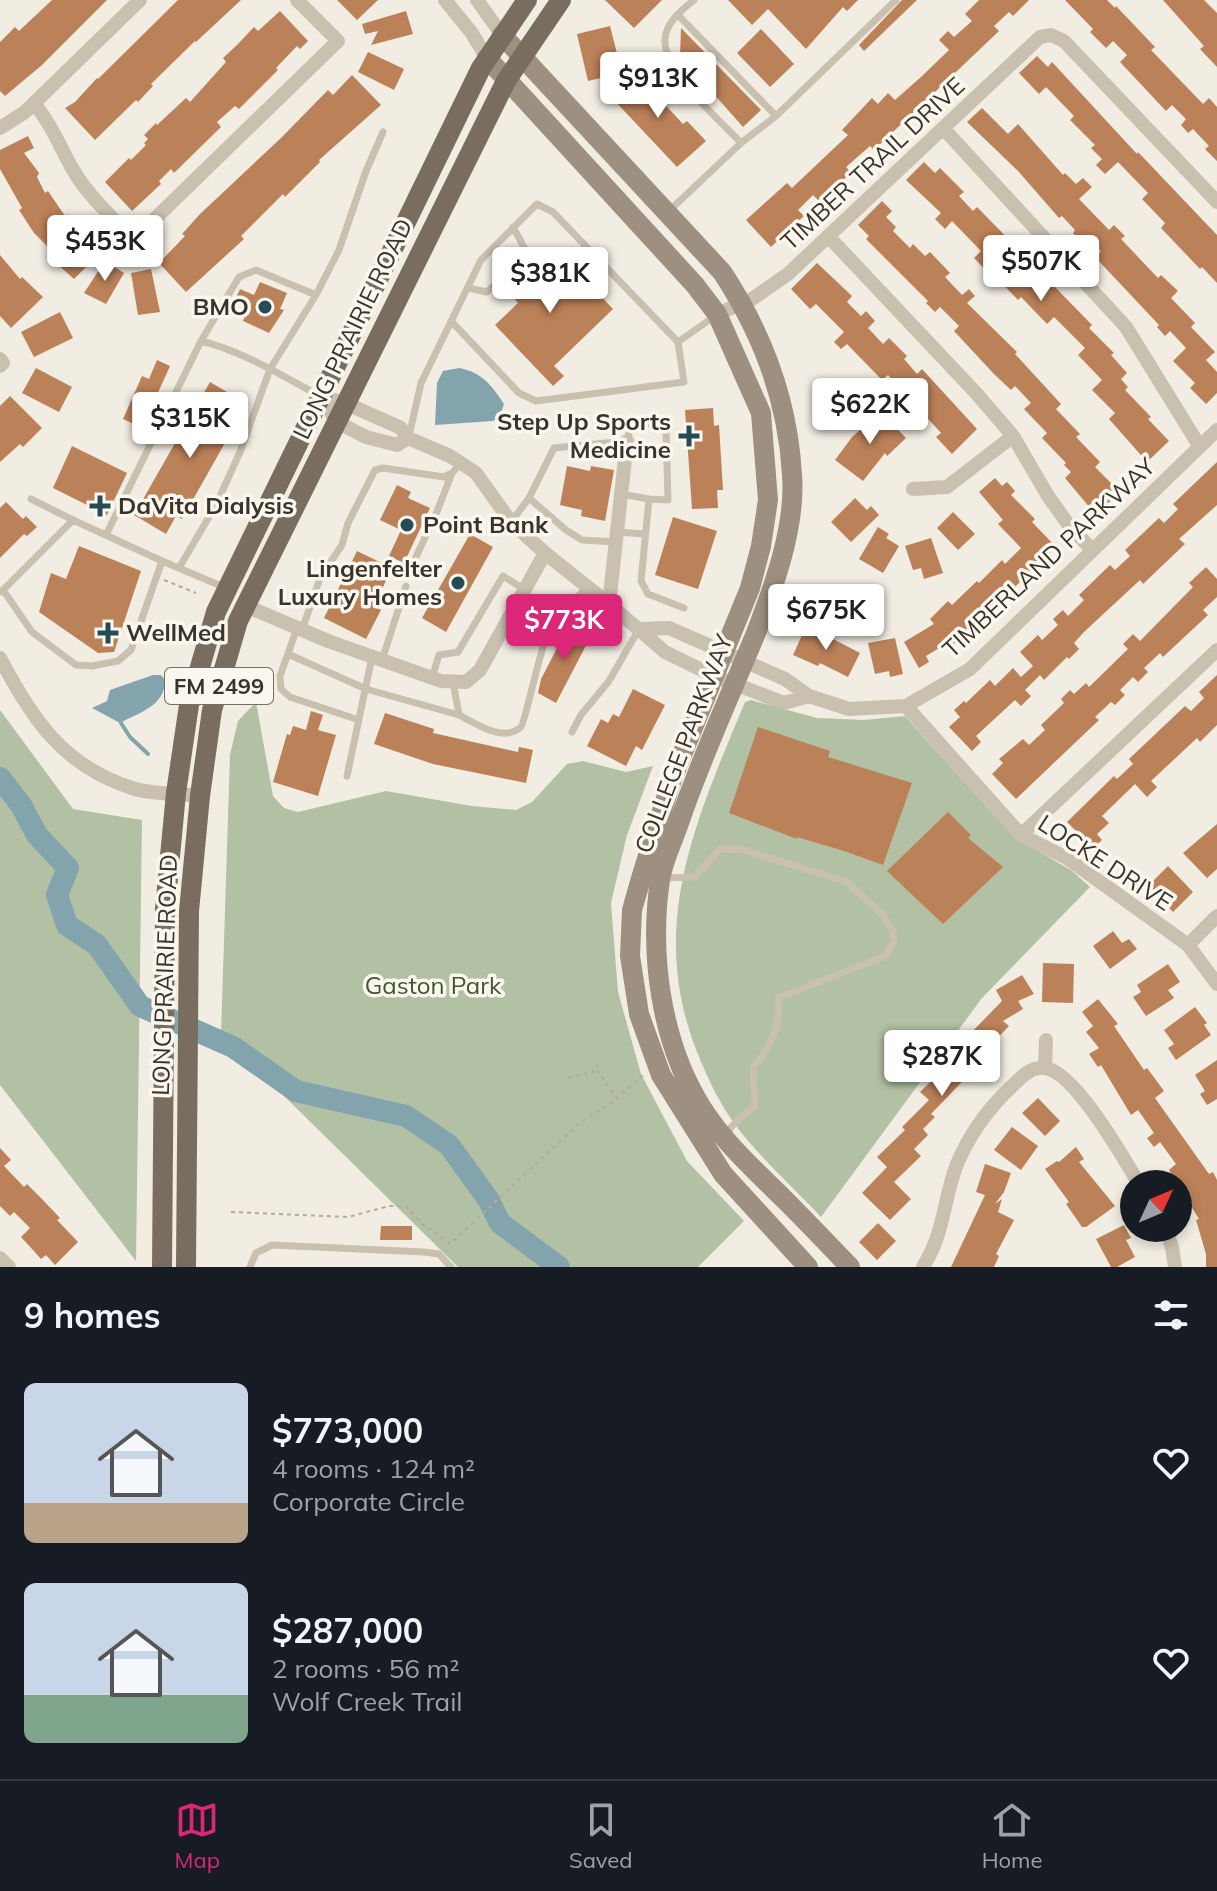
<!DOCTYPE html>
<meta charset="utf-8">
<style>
:root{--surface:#171b24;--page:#20242c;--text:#f1f3f6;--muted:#9ea1a6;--line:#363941;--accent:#db2777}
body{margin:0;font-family:Mulish,sans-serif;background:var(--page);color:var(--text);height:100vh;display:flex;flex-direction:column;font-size:30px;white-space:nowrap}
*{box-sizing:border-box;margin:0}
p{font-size:26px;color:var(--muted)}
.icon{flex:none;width:44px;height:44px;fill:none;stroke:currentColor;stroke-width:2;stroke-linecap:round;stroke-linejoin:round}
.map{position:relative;height:1267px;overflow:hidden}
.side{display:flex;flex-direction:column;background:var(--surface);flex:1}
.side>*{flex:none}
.needle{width:52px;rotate:46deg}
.fabs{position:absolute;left:1120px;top:1170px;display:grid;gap:16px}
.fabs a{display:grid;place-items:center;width:72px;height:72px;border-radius:50%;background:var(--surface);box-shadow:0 4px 12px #0003;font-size:40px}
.price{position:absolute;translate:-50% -68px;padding:0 18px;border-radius:8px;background:#fff;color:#222;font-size:26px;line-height:52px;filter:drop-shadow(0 2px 4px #0008)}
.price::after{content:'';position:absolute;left:50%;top:48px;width:24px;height:18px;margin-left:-12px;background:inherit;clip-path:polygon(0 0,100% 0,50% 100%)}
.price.selected{background:var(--accent);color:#fff}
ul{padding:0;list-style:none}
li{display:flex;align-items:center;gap:24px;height:200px;padding:0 24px}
li span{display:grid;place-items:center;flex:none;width:224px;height:160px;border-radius:12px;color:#555}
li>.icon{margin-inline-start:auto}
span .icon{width:96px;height:96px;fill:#fffc;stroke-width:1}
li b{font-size:34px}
h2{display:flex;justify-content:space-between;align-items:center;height:96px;padding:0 24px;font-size:34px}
.tabs{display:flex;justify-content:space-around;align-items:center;height:112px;border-top:2px solid var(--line);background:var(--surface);font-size:22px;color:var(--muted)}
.tabs a{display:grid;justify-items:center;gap:4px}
.tabs .selected{color:var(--accent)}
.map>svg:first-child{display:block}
.green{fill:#b2c0a3}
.water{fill:#84a4ad}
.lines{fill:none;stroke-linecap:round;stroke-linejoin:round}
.stream{stroke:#84a4ad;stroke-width:4}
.river{stroke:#84a4ad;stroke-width:22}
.building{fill:#bb8158}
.path{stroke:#b5aa99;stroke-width:2;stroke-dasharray:4 4;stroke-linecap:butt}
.service{stroke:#c9c0af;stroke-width:7}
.minor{stroke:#c9c0af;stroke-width:14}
.secondary{stroke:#9d9080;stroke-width:20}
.primary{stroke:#796d5f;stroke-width:20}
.poi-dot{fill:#254b57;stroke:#faf7ef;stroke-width:3}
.labels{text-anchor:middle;stroke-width:7;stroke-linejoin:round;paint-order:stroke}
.shield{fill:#faf7ef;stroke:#736e66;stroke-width:2}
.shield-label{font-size:22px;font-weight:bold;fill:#39332c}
.street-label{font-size:24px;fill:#39332c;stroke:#faf7ef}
.poi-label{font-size:24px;font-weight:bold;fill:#39332c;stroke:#faf7ef;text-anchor:end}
.park-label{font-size:24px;fill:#425532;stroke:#faf7ef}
</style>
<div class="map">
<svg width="1217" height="1267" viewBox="0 0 1217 1267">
<rect width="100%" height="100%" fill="#f2ede3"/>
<path class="green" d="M751 700 817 718 864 720 905 716 1014 837 1071 870 1090 887 982 998 821 1217C795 1189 756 1154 734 1123 721 1105 711 1085 702 1064 644 932 694 825 745 702Z
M256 702 273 796 284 808 298 812 386 791 472 806 516 810 532 802 567 764 583 761 626 772 653 766 627 835 611 903 618 992 641 1074 687 1161 744 1221 698 1267H458L221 1034 230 755 238 721Z
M0 710 73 809 142 820 136 1261 0 1085Z"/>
<path class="water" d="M459 368C481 372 491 384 504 404L500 416 493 421 435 425 437 383 443 371Z
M153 675H161L165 680C165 706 140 712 120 723L92 708 107 701 110 690Z"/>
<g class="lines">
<path class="stream" d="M121 723 130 737 148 754"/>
<path class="river" d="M0 778 21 805 37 835 68 868 57 895 67 925 97 945 140 1006 233 1047 296 1091 406 1116 449 1145 488 1199 500 1223 559 1267"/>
</g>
<path class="building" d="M52 0H107L42 65 5 96 0 91V42L15 27 19 31Z
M178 0H241L196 42 195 41 151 84 153 86 138 102 136 100 95 140 65 108 75 102 97 78 98 79Z
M337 0H378L357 20Z
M605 0H662L634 28Z
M728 0H858L847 11 843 7 806 49 768 9 752 25Z
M902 0H917L864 51 859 45Z
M979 0H1029L1013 16 1009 12 994 26 999 31 874 150 870 146 846 167 851 172 842 181 819 201 813 195 798 210 804 216 771 247 746 220 787 183 792 188 848 135 842 130 872 98 878 104 888 93 895 100 921 77 949 50 939 40 948 31 954 37 972 21 965 14Z
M1065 0H1107L1115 8 1116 6 1155 47 1151 50 1203 104 1209 98 1217 107V161L1205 149 1209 146 1193 129 1188 133 1181 125 1186 119 1172 105 1166 111 1120 62 1127 55 1113 41 1106 48 1090 32 1093 29Z
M1163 0H1204L1217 13V67L1200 49 1204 46Z
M280 11 308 41 300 49 297 46 276 68 278 70 239 109 235 106 217 122 221 127 174 173 171 169 159 181 161 184 132 211 105 182 129 158 131 160 146 145 144 143 148 139 144 135 156 123 157 125 186 98 190 102 226 62 223 58 237 45 254 27 258 31Z
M406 11 413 34 371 45 378 31 365 34 362 24Z
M610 26 622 73 588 81 577 34Z
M681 28 761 110 743 127 680 56Z
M761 29 794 64 770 87 737 53Z
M368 52 404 69 394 90 358 72Z
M1037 56 1048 67 1052 62 1137 154 1138 152 1217 235V283L1202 267 1200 269 1161 228 1165 223 1142 199 1148 193 1118 162 1105 174 1096 165 1102 159 1091 148 1095 145 1070 120 1074 116 1046 87 1039 94 1019 73Z
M640 71 658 90 654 93 683 124 687 121 706 141 677 167 612 98Z
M352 75 381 105 319 160 320 162 285 197 283 194 241 236 244 239 186 292 159 263 185 236 182 234 200 214 281 138 328 90 333 95Z
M982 108 1008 134 1018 124 1063 175 1065 173 1076 184 1083 178 1092 187 1079 199 1109 230 1114 225 1125 236 1121 239 1158 278 1161 275 1178 291 1171 298 1195 323 1191 327 1215 352 1206 360 1217 372V393L1206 404 1190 388 1195 383 1173 361 1186 348 1170 331 1165 336 1157 327 1159 325 1095 257 1101 251 1088 238 1082 243 1073 233 1075 230 1062 216 1059 218 1018 171 967 122Z
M28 136 34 148 24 153 39 173 37 177 45 193 48 191 65 216 67 214 74 222 78 219 85 227 80 232 100 253 74 279 56 263 60 259 34 233 19 210 22 208 0 169V150Z
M924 162 935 173 940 168 964 192 959 196 973 211 977 207 1037 268 1031 273 1045 287 1050 282 1092 325 1089 328 1114 353 1111 355 1127 373 1121 379 1128 387 1125 390 1151 417 1148 419 1169 441 1147 462 1109 419 1115 413 1092 390 1102 380 1078 355 1085 348 1054 317 1047 324 1021 297 1018 300 996 277 994 279 974 258 981 251 952 221 945 229 935 219 941 213 906 180Z
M882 201 892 211 886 217 896 227 893 231 910 248 913 244 925 256 930 252 950 273 945 277 962 295 969 289 975 296 967 303 1017 352 1015 354 1061 404 1056 409 1080 434 1076 437 1100 462 1095 467 1120 492 1096 515 1065 478 1071 472 1064 465 1066 463 1042 438 1047 433 1024 409 1031 403 1015 386 1011 390 994 374 954 331 959 326 940 307 935 312 926 303 928 301 866 239 869 236 858 225Z
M0 255 20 279 22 277 43 297 11 328 0 316Z
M507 256 511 260 510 269 514 271 520 269 529 279 544 264 559 279 572 266 613 309 554 366 564 376 553 386 495 325 518 303 511 295 514 293 506 284V275L502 273 497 274 492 270Z
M105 261 124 273 106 304 84 293Z
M817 263 852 296 847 302 861 316 866 311 875 321 868 328 883 344 889 338 907 356 904 359 917 374 922 369 977 429 952 454 936 437 941 433 888 375 882 380 847 344 841 349 834 342 844 332 816 304 810 309 791 289Z
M151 269 160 312 138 315 131 273Z
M260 282 287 293 280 309 284 310 269 333 243 321 249 306 235 300 240 289 254 295Z
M60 312 73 338 34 357 21 332Z
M157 360 170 366 142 428 123 419 142 376 149 379Z
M36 368 72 387 59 412 22 393Z
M210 382 234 396 229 404 236 408 231 417 243 424 237 438 230 434 182 519 176 516 166 534 134 515Z
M10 396 42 428 23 447 20 444 0 462V406Z
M713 408 714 426 719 425 723 490H717L718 508 692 509 685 410Z
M881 412 906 438 887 456 885 453 863 481 835 460 852 437Z
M72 446 127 473 107 515 53 488Z
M1217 462V505L1179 539 1185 544 1143 584 1140 580 1084 632 1074 643 1079 649 1069 659 1067 657 1044 680 1040 675 1025 690 1031 696 1021 706 1015 700 976 736 981 742 972 751 949 727 960 717 954 710 964 701 966 703 990 680 995 686 1013 668 1021 677 1033 666 1020 652 1038 635 1042 640 1058 625 1053 619 1063 610 1068 616 1084 600 1079 595 1110 565 1115 570 1130 556 1125 550 1159 518 1164 523 1178 509 1173 504Z
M567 466 590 471 591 466 614 470 605 521 581 516 582 510 560 505Z
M995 478 1002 486 1007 482 1015 491 1011 495 1035 519 1032 522 1056 547 986 615 981 609 968 622 972 626 954 644 951 641 926 656 929 662 919 668 904 642 934 624 930 619 948 601 952 605 977 581 979 583 1002 560 1005 564 1021 548 998 524 1003 520 979 492Z
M397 485 411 492 408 498 430 508 404 563 389 556 401 530 380 520Z
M855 498 867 510 871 506 879 515 851 542 831 522Z
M6 502 23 519 26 516 37 527 27 536 24 534 0 558V508Z
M953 512 975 534 958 550 937 528Z
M673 517 717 531 698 589 655 575Z
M878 527 889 534 886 538 899 546 883 573 859 559Z
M470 534 493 547 446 632 422 618Z
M931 538 943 573 924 579 921 568 913 570 905 546Z
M79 546 141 571 114 652 98 653 39 612 51 573 66 579Z
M357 551 392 568 374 606 381 610 366 639 324 618Z
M1206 567 1217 579V597L1203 610 1208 615 1163 657 1160 653 1144 668 1148 672 1138 682 1133 677 1120 690 1125 695 1115 705 1111 702 1095 717 1099 720 1016 799 992 774 1003 763 999 759 1023 739 1029 745 1045 730 1041 725 1064 703 1061 699 1070 690 1074 694 1086 683 1089 687 1128 649 1123 644 1133 634 1140 641 1193 587 1189 583Z
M576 624 593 632 556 703 538 693 541 679 567 629 572 631Z
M816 625 833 633 831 638 860 653 848 677 820 663 818 666 793 655 803 633 811 636Z
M895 638 903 674 890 677 889 671 875 674 868 643Z
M1217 675V725L1200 742 1197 738 1151 781 1157 787 1147 797 1135 784 1102 816 1109 823 1097 834 1102 840 1093 848 1067 822 1114 776 1117 779 1133 764 1129 759 1185 706 1191 711 1204 698 1199 692Z
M633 689 665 705 642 750 636 746 626 766 587 746 601 719 608 723 613 714 619 717Z
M311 711 323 715 318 730 336 735 318 796 273 782 287 734 290 735 293 726 306 730Z
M385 713 434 729 433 733 518 752 519 747 533 750 526 783 433 764 374 744Z
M758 727 830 751 828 757 912 783 883 865 844 851 797 837V839L729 813Z
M948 812 971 835 968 838 1003 867 943 924 887 871Z
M1217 824V869L1207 878 1183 853Z
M1168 866 1193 892 1173 912 1148 886Z
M1113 931 1122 943 1129 939 1137 949 1110 969 1093 946Z
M1043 963 1074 964 1073 1003 1042 1002Z
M1168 964 1180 982 1168 990 1174 998 1146 1016 1133 997 1141 992 1137 985Z
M1022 975 1034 994 1018 1001 1023 1009 1003 1021 1009 1026 982 1054 986 1057 931 1114 935 1117 923 1129 928 1135 914 1149 921 1156 894 1182 911 1199 890 1220 862 1193 887 1167 877 1157 905 1130 902 1127 929 1100 920 1092 948 1065 946 1063 951 1058 946 1053 964 1036 966 1038 1002 1001 996 990Z
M1098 999 1118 1024 1114 1026 1144 1070 1147 1068 1164 1091 1155 1098 1209 1174 1213 1172 1217 1180V1267H1206V1254L1196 1220 1199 1219 1169 1170 1176 1164 1160 1142 1154 1147 1147 1138 1154 1133 1138 1110 1131 1115 1101 1065 1098 1067 1089 1054 1099 1048 1086 1032 1093 1026 1082 1012Z
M1195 1007 1207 1023 1204 1025 1211 1035 1176 1060 1168 1048 1174 1044 1164 1030Z
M1217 1060V1099L1207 1105 1200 1094 1205 1091 1195 1075Z
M1038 1098 1060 1121 1045 1136 1022 1113Z
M1012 1127 1038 1146 1021 1170 994 1150Z
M1076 1147 1084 1159 1079 1162 1115 1206 1086 1227H1082L1066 1204 1069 1202 1045 1169 1057 1161 1059 1162Z
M0 1148 11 1160 4 1166 24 1187 27 1184 41 1198 60 1218 57 1220 78 1242 55 1265 46 1255 41 1259 32 1249 21 1237 30 1228 14 1212 10 1216 0 1206Z
M985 1164 1011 1173 1004 1192 995 1204 1002 1199 998 1212 1014 1220 996 1254 999 1256 994 1267H951L985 1195 976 1192Z
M878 1223 896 1241 877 1260 859 1242Z
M1124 1225 1131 1238 1126 1240 1135 1257 1117 1267H1111L1096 1239Z
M381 1226H412V1240H380Z"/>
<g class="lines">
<path class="path" d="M164 580 196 593
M599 1065 595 1068 616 1097
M568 1078 592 1072 595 1069
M231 1212 348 1217 389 1206H406L426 1228 432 1230 450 1244 581 1122 614 1101 643 1075"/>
<path class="service" d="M694 0C682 10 666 22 665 39 663 72 719 119 741 143
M678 15 776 116
M669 211 741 143 776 116 896 0
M513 227 527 253 515 265
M468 288 487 292 501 279
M201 341 239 277 256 270 316 295
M678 342 715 316
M409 436 421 383 481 260 537 204 553 212 678 342 684 382 536 401 519 393 451 321
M621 494 649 499
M529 498 566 530 582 540 616 542
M31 499 73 520
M511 522 529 498 554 448 627 441 631 426 659 422 666 430 668 500 649 499 641 581 648 594 684 608
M617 532 645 534
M106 535 201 341C242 351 281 375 318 395
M416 557 436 514 452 473
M179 568 216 505 240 452 270 369 316 295 339 250 366 171 383 132
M3 590 73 520 162 561
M0 592 3 590 32 632 76 665 92 666 118 661 131 650 162 561 226 588
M297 628 280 676 281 689 290 697 359 720
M302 630 320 578 342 545 348 523 375 470 383 468 444 477 452 473 461 463
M288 654 366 689 459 715
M382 660 406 586
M432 678 439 655 458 652 503 576 525 590
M453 682 459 715C477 724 503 743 521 727 525 723 540 649 548 633 557 614 573 601 588 587
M572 732 581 715 609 681 639 629
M347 776 372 657
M664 878 694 877 720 849H741L847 882 883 915 893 930 894 941 885 956 778 998C782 1024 770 1048 753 1067L755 1105 730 1128 729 1137
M250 1267 256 1253 272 1245 424 1252 439 1254 451 1267"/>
<path class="minor" d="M445 0 471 32 487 58
M477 0 502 35
M34 103C53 127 58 143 72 168 87 195 112 217 133 240L338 41 297 0
M0 128 25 112 140 0
M943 128 1126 327 1200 447
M828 236 976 393 1013 436 1048 496 1068 524 1092 550
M717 314 752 299 788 274 1040 37 1051 35 1064 41 1217 202
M0 359 3 363 0 366
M321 396 345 403 401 428 408 438 450 456 476 473 511 522 545 553 609 604 665 652 714 676 784 703 809 696
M321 396 337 422 366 437 397 445 408 438
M913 489 947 487 1013 436
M609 604 627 441
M246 606 328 641 441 681 466 682 480 670 545 553
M639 629 669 628 785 679 809 696 849 709 906 706 970 669 1217 430
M0 658C32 719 63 766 132 788 153 795 178 793 200 796
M906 706 1021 835 1067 858 1188 945 1217 984
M1021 835 1217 650
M1188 945 1217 916
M1045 1068 1046 1040
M1165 1228 1172 1247 1175 1267
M0 1258 9 1267
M923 1267C945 1232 943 1200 957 1164 968 1138 985 1113 1005 1093 1016 1083 1028 1066 1045 1068 1075 1072 1123 1157 1139 1184"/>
<path class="secondary" d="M502 35 722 272C763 334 788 401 792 475 796 526 774 586 756 633 730 696 701 758 679 823 673 841 663 861 660 880 649 955 661 1043 702 1108 725 1144 757 1172 787 1202 808 1223 829 1245 850 1267
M487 58 695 285 717 314 761 413 768 500 761 546 750 588 672 779 642 875 632 910 630 956 639 1014 661 1075 723 1174 808 1267"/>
<path class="primary" d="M162 1267 165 909 176 793 189 705 216 612 481 68 527 0
M186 1267 189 911 200 796 212 710 238 621 506 81 561 0"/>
</g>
<g class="poi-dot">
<circle cx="265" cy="307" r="8"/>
<path d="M685 424h8v8h8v8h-8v8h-8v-8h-8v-8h8z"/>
<path d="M96 494h8v8h8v8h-8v8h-8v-8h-8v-8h8z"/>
<circle cx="407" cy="525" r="8"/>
<circle cx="458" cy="583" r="8"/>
<path d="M104 621h8v8h8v8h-8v8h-8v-8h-8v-8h8z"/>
</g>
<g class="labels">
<rect class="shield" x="165" y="668" width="108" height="36" rx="6"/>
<g class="shield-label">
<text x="219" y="694">FM 2499</text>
</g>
<g class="street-label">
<text transform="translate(873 164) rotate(-43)" y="8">TIMBER TRAIL DRIVE</text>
<text transform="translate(353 329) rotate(-64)" y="8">LONG PRAIRIE ROAD</text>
<text transform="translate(1049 558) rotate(-43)" y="8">TIMBERLAND PARKWAY</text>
<text transform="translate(684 744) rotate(-69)" y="8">COLLEGE PARKWAY</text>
<text transform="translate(1105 863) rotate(33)" y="8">LOCKE DRIVE</text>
<text transform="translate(165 975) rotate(-88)" y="8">LONG PRAIRIE ROAD</text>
</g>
<g class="poi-label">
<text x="249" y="315">BMO</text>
<text x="671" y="430">Step Up Sports<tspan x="671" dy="28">Medicine</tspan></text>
<text x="118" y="514" text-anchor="start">DaVita Dialysis</text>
<text x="423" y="533" text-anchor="start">Point Bank</text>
<text x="442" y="577">Lingenfelter<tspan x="442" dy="28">Luxury Homes</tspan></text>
<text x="126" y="641" text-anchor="start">WellMed</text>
</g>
<g class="park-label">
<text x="433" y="994">Gaston Park</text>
</g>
</g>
</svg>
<div class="fabs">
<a><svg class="needle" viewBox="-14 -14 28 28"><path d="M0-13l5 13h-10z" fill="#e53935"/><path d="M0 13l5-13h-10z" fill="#9ea1a6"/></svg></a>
</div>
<b class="price" style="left:658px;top:120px">$913K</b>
<b class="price" style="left:105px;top:283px">$453K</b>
<b class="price" style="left:1041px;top:303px">$507K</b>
<b class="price" style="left:550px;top:315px">$381K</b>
<b class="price" style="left:870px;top:446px">$622K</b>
<b class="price" style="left:190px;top:460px">$315K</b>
<b class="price" style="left:826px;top:652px">$675K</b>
<b class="price selected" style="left:564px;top:662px">$773K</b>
<b class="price" style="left:942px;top:1098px">$287K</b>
</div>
<section class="side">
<h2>9 homes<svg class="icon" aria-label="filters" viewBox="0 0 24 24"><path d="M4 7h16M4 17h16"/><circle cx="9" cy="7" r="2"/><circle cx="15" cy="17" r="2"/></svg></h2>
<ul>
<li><span style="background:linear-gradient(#c9d6e8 75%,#b9a48a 0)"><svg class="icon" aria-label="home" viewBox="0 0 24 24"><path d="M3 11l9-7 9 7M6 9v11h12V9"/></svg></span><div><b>$773,000</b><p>4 rooms · 124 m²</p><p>Corporate Circle</p></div><svg class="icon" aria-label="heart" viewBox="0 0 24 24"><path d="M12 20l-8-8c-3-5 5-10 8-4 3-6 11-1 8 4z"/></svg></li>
<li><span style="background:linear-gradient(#c9d6e8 70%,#7fa58c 0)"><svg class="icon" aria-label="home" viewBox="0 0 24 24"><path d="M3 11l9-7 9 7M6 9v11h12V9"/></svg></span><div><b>$287,000</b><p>2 rooms · 56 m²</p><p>Wolf Creek Trail</p></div><svg class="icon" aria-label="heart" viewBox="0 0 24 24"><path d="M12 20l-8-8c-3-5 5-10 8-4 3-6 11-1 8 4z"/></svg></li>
</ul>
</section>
<nav class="tabs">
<a class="selected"><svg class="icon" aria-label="map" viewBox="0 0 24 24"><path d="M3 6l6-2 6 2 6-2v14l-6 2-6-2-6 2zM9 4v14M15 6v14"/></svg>Map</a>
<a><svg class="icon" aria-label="saved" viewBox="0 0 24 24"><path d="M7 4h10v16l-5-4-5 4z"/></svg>Saved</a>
<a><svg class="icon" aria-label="home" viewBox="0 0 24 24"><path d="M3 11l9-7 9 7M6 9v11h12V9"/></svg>Home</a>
</nav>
